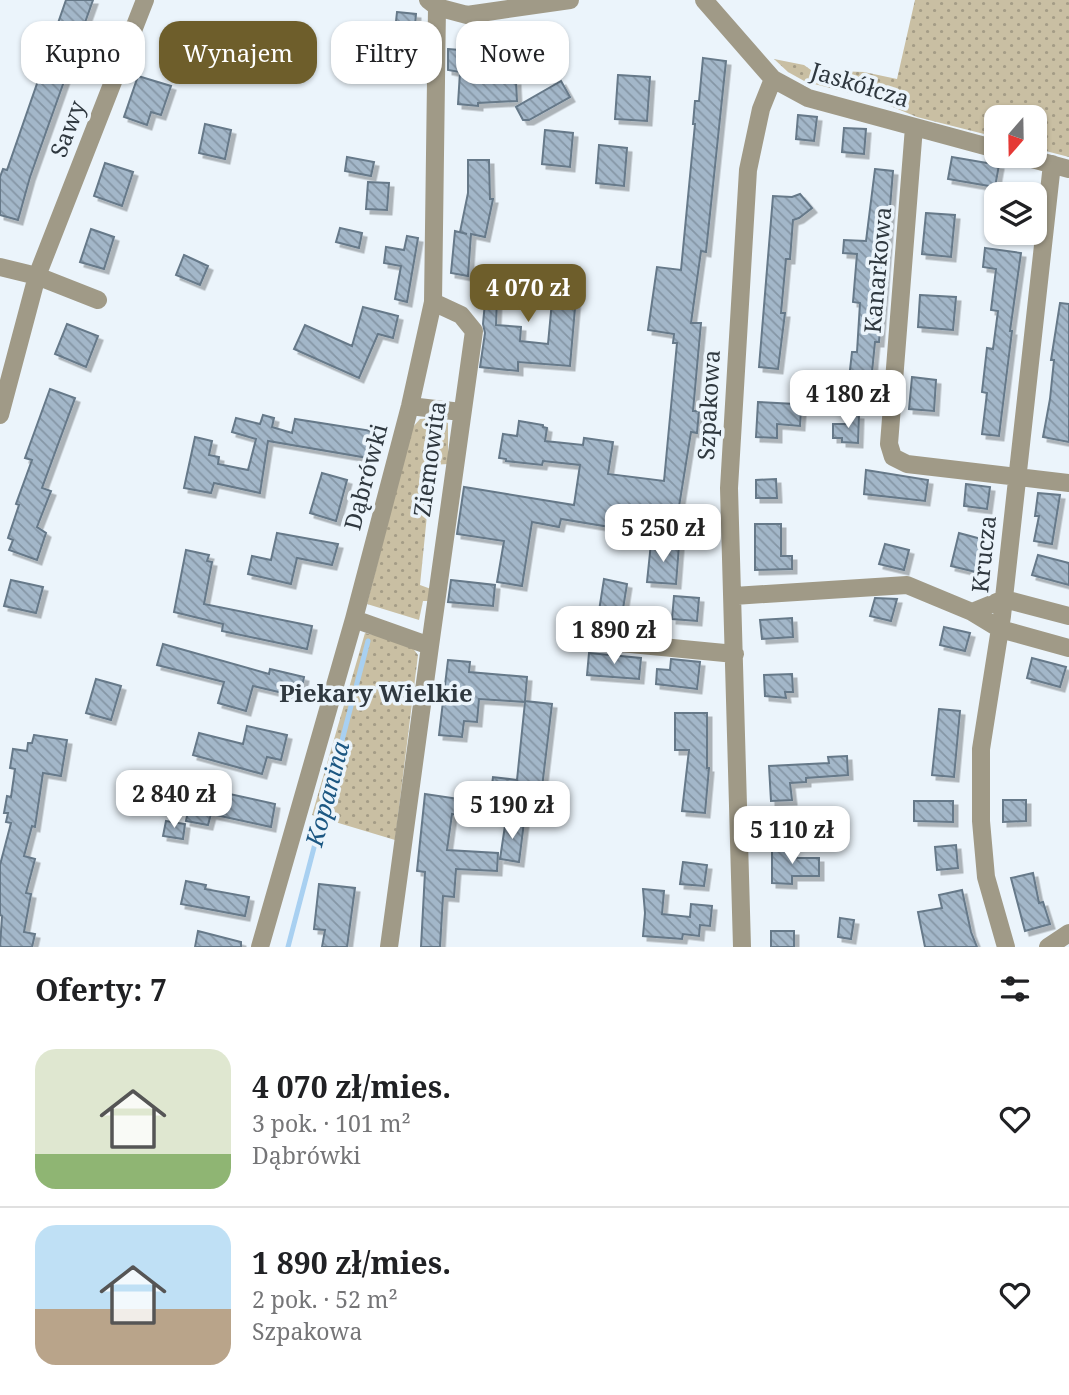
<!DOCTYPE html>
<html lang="pl">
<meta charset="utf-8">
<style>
:root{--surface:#fff;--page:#f6f6f6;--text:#202124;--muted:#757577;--line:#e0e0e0;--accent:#6e5e2b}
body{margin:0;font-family:"Noto Serif",serif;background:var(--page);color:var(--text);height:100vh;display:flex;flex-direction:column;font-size:26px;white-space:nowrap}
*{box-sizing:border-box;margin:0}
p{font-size:23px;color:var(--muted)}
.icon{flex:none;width:38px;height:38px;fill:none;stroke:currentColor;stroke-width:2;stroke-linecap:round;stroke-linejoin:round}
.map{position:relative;height:947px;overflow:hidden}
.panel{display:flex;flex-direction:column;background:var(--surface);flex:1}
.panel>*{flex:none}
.top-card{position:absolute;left:21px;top:21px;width:700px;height:63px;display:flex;gap:14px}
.needle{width:46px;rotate:200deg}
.controls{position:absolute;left:984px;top:105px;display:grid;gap:14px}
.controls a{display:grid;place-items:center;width:63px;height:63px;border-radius:14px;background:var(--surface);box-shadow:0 2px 5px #0004;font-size:35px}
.price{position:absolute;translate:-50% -60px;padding:0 16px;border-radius:14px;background:#fff;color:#222;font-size:23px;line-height:46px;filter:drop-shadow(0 2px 4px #0008)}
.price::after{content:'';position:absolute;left:50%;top:42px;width:21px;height:16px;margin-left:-10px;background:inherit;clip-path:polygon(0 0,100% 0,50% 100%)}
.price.current{background:var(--accent);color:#fff}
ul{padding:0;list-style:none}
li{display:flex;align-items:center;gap:21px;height:175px;padding:0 35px}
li+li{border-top:2px solid var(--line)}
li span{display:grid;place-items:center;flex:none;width:196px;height:140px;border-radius:21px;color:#555}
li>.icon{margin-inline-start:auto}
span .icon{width:84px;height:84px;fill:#fffc;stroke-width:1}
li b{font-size:30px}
h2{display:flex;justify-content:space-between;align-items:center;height:84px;padding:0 35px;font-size:30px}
.tag{padding:0 24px;border-radius:21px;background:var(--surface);box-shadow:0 2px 5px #0004;font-size:24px;line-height:63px}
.tag.current{background:var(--accent);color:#fff}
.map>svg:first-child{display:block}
.grass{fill:url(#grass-dots)}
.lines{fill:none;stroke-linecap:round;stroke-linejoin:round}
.stream{stroke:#a8d0f1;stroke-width:5}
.building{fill:url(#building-back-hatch);stroke:#667989;stroke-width:2;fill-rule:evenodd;filter:url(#shadow)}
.minor{stroke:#a09a87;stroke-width:18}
.labels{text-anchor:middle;stroke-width:7;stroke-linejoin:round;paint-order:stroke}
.street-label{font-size:23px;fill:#2f383f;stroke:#ebf4fb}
.neighbourhood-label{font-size:24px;font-weight:bold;fill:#2f383f;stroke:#ebf4fb}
.water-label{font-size:24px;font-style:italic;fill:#1c5782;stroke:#ebf4fb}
</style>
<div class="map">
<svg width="1069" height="947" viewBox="0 0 1069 947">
<defs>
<pattern id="grass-dots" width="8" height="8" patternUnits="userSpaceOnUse" patternTransform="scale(1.75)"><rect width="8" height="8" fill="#c9bfa3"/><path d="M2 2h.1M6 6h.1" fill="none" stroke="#a49c86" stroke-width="1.8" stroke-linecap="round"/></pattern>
<pattern id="building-back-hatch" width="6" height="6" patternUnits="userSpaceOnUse" patternTransform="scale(1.75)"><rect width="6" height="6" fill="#a3b7c9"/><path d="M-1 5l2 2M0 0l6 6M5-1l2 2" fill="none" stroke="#8596a5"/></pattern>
<filter id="shadow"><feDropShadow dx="4.5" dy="4.5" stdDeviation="0" flood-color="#0004"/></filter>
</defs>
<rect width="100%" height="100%" fill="#ebf4fb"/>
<path class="grass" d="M915 0H1069V157L1034 148V117H996V137L917 117 871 98 806 82 788 72 774 59 804 65 811 70 864 72 897 79Z
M433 418 448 423V464L432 465 420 585 431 589 430 601H423L419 620 367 604 412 428 420 419Z
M365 633 408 642 418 655 395 840 312 815Z"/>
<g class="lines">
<path class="stream" d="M288 947 368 641"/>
</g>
<path class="building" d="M66 0H93L30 177 18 220 0 215V177L3 169 7 170Z
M397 12 416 14 412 60 392 59Z
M448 49 494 53 491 83 516 81 517 101 478 103V106L458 104 460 72 448 70Z
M703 58 726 61 706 252 701 251 691 323H701L693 411H699L697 433 691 432 678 513 638 507 634 531 561 519 559 527 532 522 522 586 497 582 504 541 457 534 464 487 574 505 580 465 543 461 542 465 506 461V459L499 458 503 434 517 436 519 421 543 425V427L547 428 545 441 583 445 584 438 613 442 608 474 664 481 677 343H673L674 334 648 330 657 267 681 270 695 124H693L695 101H699Z
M618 75 650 77 647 121 615 119Z
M138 76 171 86 161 115 151 112 147 125 124 117Z
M561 81 570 97 529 120H523L516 107Z
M798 115 817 117 814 141 796 139Z
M205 124 231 130 225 159 199 153Z
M844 128 866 129 864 154 842 152Z
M545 130 573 133 570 167 542 164Z
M599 145 627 148 624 186 596 183Z
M347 157 374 162 371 176 345 171Z
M952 157 999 165 995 187 948 179Z
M468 160H489L490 199H493L485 237 471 234 468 276 451 273 455 231 467 234 460 232 468 193Z
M105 163 133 172 122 206 94 196Z
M875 169 893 171 879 342H875L871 382 849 379 852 352H857L860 303 853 302 857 254 843 253 844 240 866 241Z
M368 182 389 183 387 210 366 209Z
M800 194 812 208 799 218 793 220 790 259H786L781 313H785L778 369 759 367 773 196 792 197Z
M926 213 955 215 951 257 922 254Z
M340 228 362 233 359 248 336 242Z
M91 229 114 237 104 269 80 262Z
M407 236 418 238 407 302 395 299 401 266 384 263 386 247 404 250Z
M985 248 1021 253 1010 331H1012L999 436 982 434 987 393 982 392 987 348 993 349 998 311 991 310 996 269 983 267Z
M184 255 208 266 200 285 176 275Z
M487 281 577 285 570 366 518 362V371L480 367 485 333 483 324ZM497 299 552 301 548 344 520 341 521 327 496 325Z
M920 295 956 297 953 330 918 327Z
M1060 303 1069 304V442L1043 437 1050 399 1054 360H1051Z
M363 307 398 316 393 338 378 334 359 378 294 349 305 325 352 346Z
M67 324 98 336 86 367 55 354Z
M912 377 936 380 934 411 909 409Z
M50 389 75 398 42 488 51 491 37 527 46 533 37 560 9 550 13 540 8 538 19 505 16 504 32 460 25 458Z
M758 402 795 404 794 410H801L800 426 777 424V438L756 437Z
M846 414 859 415 858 443 842 442V438H833V424H846Z
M263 415 274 418 272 427 292 433 295 419 372 431 368 458 268 441 260 493 214 483 211 493 184 488 195 437 212 441 209 455 219 457 218 464 248 470 256 439 232 432 236 418 260 424Z
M866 470 928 480 925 501 864 494Z
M322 473 347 480 336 521 310 513Z
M776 479 777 498H756V480Z
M966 484 990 487 987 509 964 506Z
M1038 493 1060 495 1052 544 1034 541 1039 516H1035Z
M755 524H781V556H792V569L755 570Z
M277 533 338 544 332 565 297 558 291 584 248 574 252 556 271 560Z
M959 533 985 540 976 572 951 566Z
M651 543 679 546 676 584 647 582Z
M885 544 909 550 904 570 879 564Z
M186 550 209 555 207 561 212 562 204 604 312 626 307 649 222 631 223 624 174 612Z
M1038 555 1069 563V585L1032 575Z
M604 579 627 584 622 615 599 611Z
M11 580 43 587 36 613 4 606Z
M451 580 495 585 493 606 448 602Z
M674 596 699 598 697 621 672 619Z
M875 598 897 599 891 621 870 616Z
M792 618 793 637 762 639 760 620Z
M944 627 970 633 965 651 940 645Z
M163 644 269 674 270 669 304 677 300 697 253 686 246 711 218 703 224 682 157 665Z
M589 653 641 658 639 679 587 675Z
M1032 658 1066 667 1060 687 1027 678Z
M671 659 700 662 697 689 656 684 657 669 670 670Z
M448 660 470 662 469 672 527 677 525 701 552 704 541 796 515 794 513 811 489 808 493 777 517 780 525 702 479 699 477 722 464 721 462 737 439 735Z
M792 674 793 692H785L786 698 765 696 764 675Z
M96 679 121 686 111 720 86 713Z
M939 709 960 711 954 777 932 775Z
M675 713H707V768H709L705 813 682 811 689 750H675Z
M247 726 287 735 281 760 267 757 262 774 193 755 199 733 243 744Z
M34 735 67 740 61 776 43 773 35 827 32 826 24 856 35 859 26 893 31 894 24 932 35 934 32 947H0L2 916 0 915V865L11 823 6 822 8 813H4L7 796 11 797 15 769 10 768 13 749 27 751 28 743H32Z
M847 756 848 775 806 778V782L790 783 792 800 771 801 769 766 829 763 828 757Z
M193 786 275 804 271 827 211 814 208 825 186 821Z
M425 794 466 800 464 816 452 814 447 850 498 853 497 871 456 869 454 897 443 896 440 947H421L425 872 417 871Z
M1003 800H1026V821L1003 822Z
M914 801H953V822L914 821Z
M506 819 524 822 519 862 500 859Z
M166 821 185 824 183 839 163 836Z
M956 845 958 868 937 870 935 847Z
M772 848H792V858H819V876H792V884L772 883Z
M683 862 707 865 704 886 680 884Z
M1033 873 1039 903 1043 902 1050 924 1025 931 1011 878Z
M186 881 206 885 205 889 249 897 245 916 181 904Z
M319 884 355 888 347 947H322L325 930 314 929Z
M643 889 664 891 662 914 690 917 691 904 712 906 710 926 700 925 699 936 683 934 682 939 643 936 645 913Z
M962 890 971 932 977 947H925L918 912 942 908 939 895Z
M840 918 854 920 851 939 838 937Z
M198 931 241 942V947H195Z
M771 931H794V947H771Z"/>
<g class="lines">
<path class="minor" d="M428 0 437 7 467 15 570 0
M704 0 773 79 808 98 996 149
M914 127 889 444 893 457 907 464 1069 483
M1021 156 1069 169
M0 267 37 276 98 300
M410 406 461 412
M0 415 37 276 145 0
M734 596 907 585 972 612 1000 629 1069 648
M972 612 1004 599 1069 616
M354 619 430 646 389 947
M589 640 735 654
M430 646 474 331 461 315 433 302
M260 947 354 619 410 406 433 302 437 7 435 0
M742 947 729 488 748 170 761 109 773 79
M1006 947 986 877 981 821V749L1002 616 1052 164
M1048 947 1069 933"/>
</g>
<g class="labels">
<g class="street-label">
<text transform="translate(860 85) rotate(17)" y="8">Jaskółcza</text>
<text transform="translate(68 129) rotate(-69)" y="8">Sawy</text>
<text transform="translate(878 270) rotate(-85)" y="8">Kanarkowa</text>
<text transform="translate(709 405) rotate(-87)" y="8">Szpakowa</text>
<text transform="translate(430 459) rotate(-82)" y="8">Ziemowita</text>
<text transform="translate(366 477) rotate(-75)" y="8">Dąbrówki</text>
<text transform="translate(984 554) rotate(-84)" y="8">Krucza</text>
</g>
<g class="neighbourhood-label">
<text x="376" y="702">Piekary Wielkie</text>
</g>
<g class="water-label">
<text transform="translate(328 794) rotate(-75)" y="8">Kopanina</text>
</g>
</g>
</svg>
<div class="controls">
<a><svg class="needle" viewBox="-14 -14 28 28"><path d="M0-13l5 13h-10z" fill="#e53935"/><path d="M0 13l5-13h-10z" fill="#757577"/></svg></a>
<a><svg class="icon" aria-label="layers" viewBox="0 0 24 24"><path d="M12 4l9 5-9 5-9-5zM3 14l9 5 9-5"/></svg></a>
</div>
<b class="price current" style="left:528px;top:324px">4 070 zł</b>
<b class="price" style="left:848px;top:430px">4 180 zł</b>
<b class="price" style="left:663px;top:564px">5 250 zł</b>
<b class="price" style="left:614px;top:666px">1 890 zł</b>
<b class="price" style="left:174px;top:830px">2 840 zł</b>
<b class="price" style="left:512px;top:841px">5 190 zł</b>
<b class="price" style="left:792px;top:866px">5 110 zł</b>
<div class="top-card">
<a class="tag">Kupno</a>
<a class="tag current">Wynajem</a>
<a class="tag">Filtry</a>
<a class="tag">Nowe</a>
</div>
</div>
<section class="panel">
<h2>Oferty: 7<svg class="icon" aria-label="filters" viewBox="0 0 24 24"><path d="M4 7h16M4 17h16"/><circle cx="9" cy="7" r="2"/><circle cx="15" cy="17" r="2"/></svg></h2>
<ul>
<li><span style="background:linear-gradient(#dfe7d0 75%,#8fb573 0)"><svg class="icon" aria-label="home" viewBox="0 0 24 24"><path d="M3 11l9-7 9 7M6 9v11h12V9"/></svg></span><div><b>4 070 zł/mies.</b><p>3 pok. · 101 m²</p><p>Dąbrówki</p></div><svg class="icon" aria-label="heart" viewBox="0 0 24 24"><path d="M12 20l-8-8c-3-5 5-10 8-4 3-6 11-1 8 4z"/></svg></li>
<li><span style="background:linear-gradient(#bfe0f5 60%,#b9a48a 0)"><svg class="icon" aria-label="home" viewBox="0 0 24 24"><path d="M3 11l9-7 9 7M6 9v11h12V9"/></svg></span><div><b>1 890 zł/mies.</b><p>2 pok. · 52 m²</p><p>Szpakowa</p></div><svg class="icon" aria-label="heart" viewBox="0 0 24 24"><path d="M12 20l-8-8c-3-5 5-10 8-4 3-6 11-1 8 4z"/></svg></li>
</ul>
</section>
